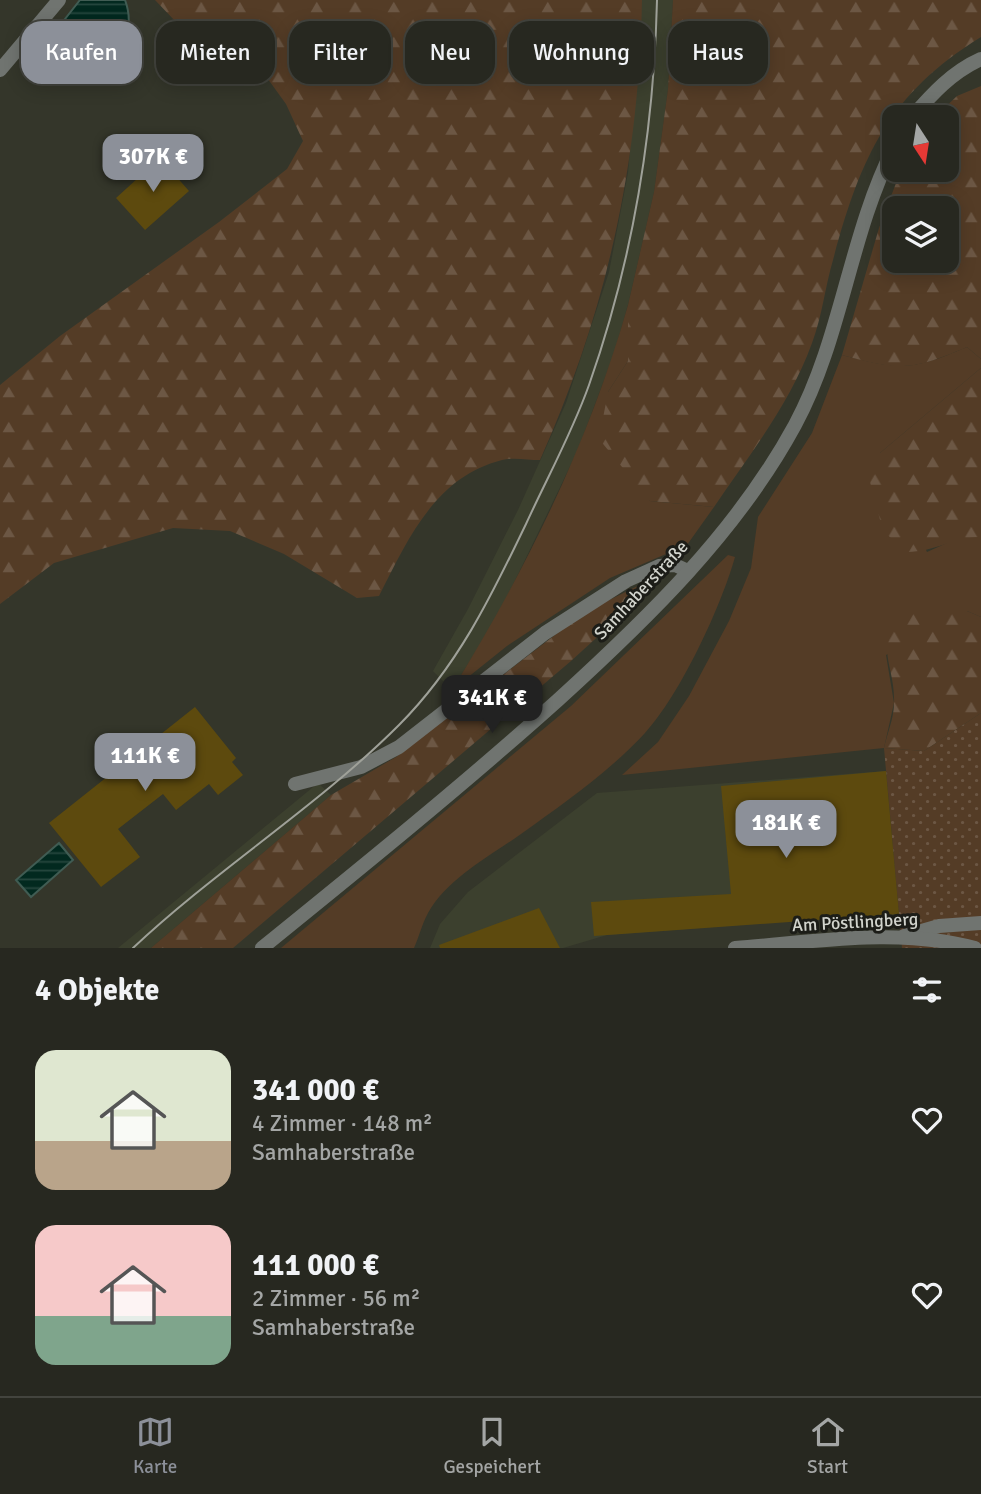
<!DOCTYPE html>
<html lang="de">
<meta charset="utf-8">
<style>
:root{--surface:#272820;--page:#2f3029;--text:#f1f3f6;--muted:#a4a6a5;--line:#43443e;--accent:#8c9099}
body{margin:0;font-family:Signika,sans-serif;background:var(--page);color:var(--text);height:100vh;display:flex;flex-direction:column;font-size:26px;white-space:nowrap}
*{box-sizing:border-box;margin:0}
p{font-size:23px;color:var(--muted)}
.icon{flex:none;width:38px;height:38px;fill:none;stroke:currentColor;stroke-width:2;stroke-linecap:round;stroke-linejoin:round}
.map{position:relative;height:948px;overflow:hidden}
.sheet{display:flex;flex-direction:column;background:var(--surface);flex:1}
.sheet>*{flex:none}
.guide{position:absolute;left:21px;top:21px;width:940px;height:63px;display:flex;gap:14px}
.needle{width:46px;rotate:168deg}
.tools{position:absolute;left:882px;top:105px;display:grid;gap:14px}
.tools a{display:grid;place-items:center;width:77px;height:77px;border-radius:14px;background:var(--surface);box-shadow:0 4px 18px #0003,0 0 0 2px var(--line);font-size:35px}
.price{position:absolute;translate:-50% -60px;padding:0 16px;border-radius:14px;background:var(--accent);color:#fff;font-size:23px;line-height:46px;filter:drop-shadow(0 2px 4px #0008)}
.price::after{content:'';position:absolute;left:50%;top:42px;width:21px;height:16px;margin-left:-10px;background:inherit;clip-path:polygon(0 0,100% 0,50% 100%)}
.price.on{background:#222;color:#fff}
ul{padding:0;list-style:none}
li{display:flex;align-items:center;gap:21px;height:175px;padding:0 35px}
li span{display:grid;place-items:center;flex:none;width:196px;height:140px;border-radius:21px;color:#555}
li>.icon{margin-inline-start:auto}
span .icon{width:84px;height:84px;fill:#fffc;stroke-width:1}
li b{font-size:30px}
h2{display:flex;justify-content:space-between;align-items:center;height:84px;padding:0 35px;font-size:30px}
.tag{padding:0 24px;border-radius:21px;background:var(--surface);box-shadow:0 4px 18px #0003,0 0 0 2px var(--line);font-size:24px;line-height:63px}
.tag.on{background:var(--accent);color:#fff}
.menu{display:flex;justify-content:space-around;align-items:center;height:98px;border-top:2px solid var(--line);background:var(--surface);font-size:19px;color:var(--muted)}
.menu a{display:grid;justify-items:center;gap:4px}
.menu .on{color:var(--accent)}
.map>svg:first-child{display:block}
.built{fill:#3c402e}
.grass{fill:#543c26}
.forest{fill:url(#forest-firs);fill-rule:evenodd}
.park{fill:url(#park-dots)}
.water{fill:url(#water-rules);stroke:#405c53;stroke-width:2}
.building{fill:#5d4a0e}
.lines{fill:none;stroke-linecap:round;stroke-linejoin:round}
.lane{stroke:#707470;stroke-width:14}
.street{stroke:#707470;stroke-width:14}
.tram{stroke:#9fa199;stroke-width:2}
.labels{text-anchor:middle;stroke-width:6;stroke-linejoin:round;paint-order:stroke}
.street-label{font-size:18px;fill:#d2d4cd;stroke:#1c1d18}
</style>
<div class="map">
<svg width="981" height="948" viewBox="0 0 981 948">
<defs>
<pattern id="forest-firs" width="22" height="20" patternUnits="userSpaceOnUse" patternTransform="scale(1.75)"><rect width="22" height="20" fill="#543c26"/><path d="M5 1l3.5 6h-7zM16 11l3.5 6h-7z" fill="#6c5744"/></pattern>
<pattern id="park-dots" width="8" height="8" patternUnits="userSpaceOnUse" patternTransform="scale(1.75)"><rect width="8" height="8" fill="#543c26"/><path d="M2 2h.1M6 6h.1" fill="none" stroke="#6c5744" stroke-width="1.8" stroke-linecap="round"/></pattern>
<pattern id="water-rules" width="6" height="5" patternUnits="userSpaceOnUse" patternTransform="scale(1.75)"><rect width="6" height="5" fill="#02291f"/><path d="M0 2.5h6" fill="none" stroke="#26473e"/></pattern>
</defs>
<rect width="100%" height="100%" fill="#34362a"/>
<path class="built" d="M642 0H673L668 89 654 192 628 305 614 354 577 452 499 614 452 690 433 671 468 609 518 510 566 403 609 272 628 173Z
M886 771 899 913 607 935 563 948H430L440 924 468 892 597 793Z
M318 783 331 795 151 948H118Z"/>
<path class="grass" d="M628 305V361L608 392 650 501 714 507 687 545 610 578 507 646 452 690C526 570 589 442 628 305Z
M967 347 981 359V368L880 453 927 552 960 537H981V617L967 611 886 655 894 703 884 748 622 775 658 742 689 696 729 621 751 568 758 517 812 433 842 355C900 370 911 371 967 347Z
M728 555 735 557C721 607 680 695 645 733 610 771 563 804 521 834 490 856 447 879 428 913 422 924 419 937 414 948H281L571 706Z"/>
<path class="forest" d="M155 0H642C639 164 607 310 540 460 528 460 514 457 502 460 435 477 408 539 379 596L357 598 284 554 230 531 173 528 54 563 0 604V385L60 336 219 222 287 169 303 141 286 104 252 57 207 43 177 23Z
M673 0H981V37C888 94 860 159 833 260 825 287 822 317 812 343 790 404 750 454 714 507L650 501 599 439 608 392 628 361V305L654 192 668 89Z
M981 86V359L967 347C911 371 900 371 842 355L879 228 901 170H947V117H935L957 96ZM947 208V261H894V208Z
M981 368V537C954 537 934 552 907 552L883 531 870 482 880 453Z
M662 574 627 610 571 661 233 948H151L331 795 396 757 585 612Z
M916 610 967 611 981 617V713L924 751 884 748C887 734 894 718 894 704 896 660 867 644 916 610Z"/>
<path class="park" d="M981 713V948H902L884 748 924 751Z"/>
<path class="water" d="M80 0H125C135 27 124 58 92 64 80 67 66 63 54 61L43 47Z
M59 843 73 860 31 897 16 880Z"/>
<path class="building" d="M160 158 189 191 145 230 116 198Z
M195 707 236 758 232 762 243 775 218 795 209 784 176 810 163 794 118 829 140 857 101 887 49 823Z
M886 771 899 914 594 936 591 902 731 894 721 786Z
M539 908 560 948H440L439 945Z"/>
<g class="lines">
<path class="lane" d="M295 784 361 767 399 747 545 633 626 581 659 566 675 565 688 571
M904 936 939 926 981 923"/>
<path class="street" d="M0 70 59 0
M912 117C932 94 952 72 981 59
M262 948C362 867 462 786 558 700 647 619 737 532 795 425 842 338 849 236 894 147
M735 948C815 942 897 927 975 948"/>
<path class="tram" d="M133 948C217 869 317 807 399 725 457 667 491 597 526 524 547 478 572 433 589 385 633 260 654 132 657 0"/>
</g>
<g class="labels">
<g class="street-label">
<text transform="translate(641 590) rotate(-47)" y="6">Samhaberstraße</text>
<text transform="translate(855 922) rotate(-3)" y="6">Am Pöstlingberg</text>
</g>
</g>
</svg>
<div class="tools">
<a><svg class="needle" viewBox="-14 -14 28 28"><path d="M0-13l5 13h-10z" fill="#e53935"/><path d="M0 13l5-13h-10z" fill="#a4a6a5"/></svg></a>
<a><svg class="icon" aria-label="layers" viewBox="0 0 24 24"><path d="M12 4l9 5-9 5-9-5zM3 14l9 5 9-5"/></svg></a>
</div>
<b class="price" style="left:153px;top:194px">307K €</b>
<b class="price on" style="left:492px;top:735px">341K €</b>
<b class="price" style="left:145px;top:793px">111K €</b>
<b class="price" style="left:786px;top:860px">181K €</b>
<div class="guide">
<a class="tag on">Kaufen</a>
<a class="tag">Mieten</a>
<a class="tag">Filter</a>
<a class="tag">Neu</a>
<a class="tag">Wohnung</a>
<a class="tag">Haus</a>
</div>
</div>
<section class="sheet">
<h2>4 Objekte<svg class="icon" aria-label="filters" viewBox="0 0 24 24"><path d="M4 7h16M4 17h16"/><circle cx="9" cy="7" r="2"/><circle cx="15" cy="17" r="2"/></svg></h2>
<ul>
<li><span style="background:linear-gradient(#dfe7d0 65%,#b9a48a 0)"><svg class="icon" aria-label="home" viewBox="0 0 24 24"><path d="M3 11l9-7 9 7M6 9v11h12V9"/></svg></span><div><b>341 000 €</b><p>4 Zimmer · 148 m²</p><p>Samhaberstraße</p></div><svg class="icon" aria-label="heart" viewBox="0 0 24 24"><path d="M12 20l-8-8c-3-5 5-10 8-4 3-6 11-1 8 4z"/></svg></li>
<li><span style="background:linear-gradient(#f6c9c9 65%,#7fa58c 0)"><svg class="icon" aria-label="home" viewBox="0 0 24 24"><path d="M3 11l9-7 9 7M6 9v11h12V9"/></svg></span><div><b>111 000 €</b><p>2 Zimmer · 56 m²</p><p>Samhaberstraße</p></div><svg class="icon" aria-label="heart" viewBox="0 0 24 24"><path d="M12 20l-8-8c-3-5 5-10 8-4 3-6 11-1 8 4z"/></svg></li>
</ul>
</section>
<nav class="menu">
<a class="on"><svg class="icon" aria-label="map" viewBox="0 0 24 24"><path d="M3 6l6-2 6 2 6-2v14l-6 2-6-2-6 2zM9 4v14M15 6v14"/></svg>Karte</a>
<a><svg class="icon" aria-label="saved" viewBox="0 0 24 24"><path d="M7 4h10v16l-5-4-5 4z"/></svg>Gespeichert</a>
<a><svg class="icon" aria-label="home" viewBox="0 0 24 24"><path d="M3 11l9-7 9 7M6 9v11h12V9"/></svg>Start</a>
</nav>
